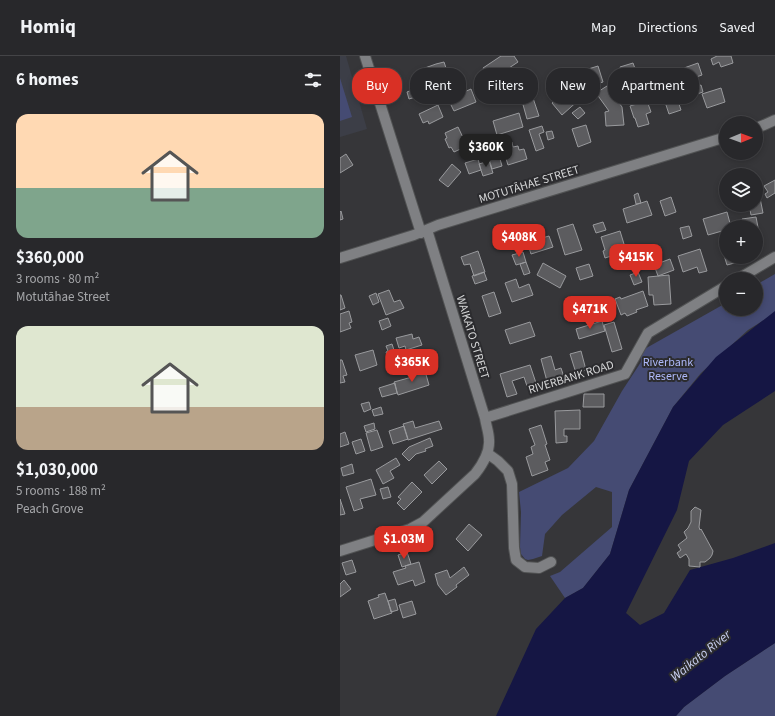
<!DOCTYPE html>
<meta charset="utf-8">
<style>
:root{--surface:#28282b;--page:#343437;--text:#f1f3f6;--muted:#a5a6a9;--line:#444447;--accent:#d93025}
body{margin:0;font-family:"Source Sans 3",sans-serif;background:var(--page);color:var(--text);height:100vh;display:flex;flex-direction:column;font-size:15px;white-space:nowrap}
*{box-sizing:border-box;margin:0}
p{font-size:13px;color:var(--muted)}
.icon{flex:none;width:22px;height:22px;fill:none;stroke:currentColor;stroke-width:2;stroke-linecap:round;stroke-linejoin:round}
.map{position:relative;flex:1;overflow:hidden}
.details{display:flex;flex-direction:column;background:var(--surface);width:340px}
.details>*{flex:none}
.guide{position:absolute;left:12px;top:12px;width:363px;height:36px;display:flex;gap:8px}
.needle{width:26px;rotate:89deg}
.fabs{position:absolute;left:379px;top:60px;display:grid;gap:8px}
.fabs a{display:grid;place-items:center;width:44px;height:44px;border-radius:50%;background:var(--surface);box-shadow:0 2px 6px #0003,0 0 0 1px var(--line);font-size:20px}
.price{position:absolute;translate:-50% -34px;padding:0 9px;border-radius:8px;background:var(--accent);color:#fff;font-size:13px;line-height:26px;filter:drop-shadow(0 1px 2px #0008)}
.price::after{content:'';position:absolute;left:50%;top:24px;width:12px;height:9px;margin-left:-6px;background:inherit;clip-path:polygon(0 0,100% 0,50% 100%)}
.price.current{background:#222;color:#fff}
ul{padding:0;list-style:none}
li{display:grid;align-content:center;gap:8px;height:212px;padding:0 16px}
li span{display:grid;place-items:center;height:124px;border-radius:12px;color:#555}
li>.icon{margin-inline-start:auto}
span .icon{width:72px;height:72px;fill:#fffc;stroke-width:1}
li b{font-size:17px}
h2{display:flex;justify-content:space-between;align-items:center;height:48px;padding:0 16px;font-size:17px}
.tag{padding:0 14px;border-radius:16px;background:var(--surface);box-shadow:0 2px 6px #0003,0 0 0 1px var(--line);font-size:14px;line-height:36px}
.tag.current{background:var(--accent);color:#fff}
header{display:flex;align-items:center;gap:24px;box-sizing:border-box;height:56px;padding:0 20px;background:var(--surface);border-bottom:1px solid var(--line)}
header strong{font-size:19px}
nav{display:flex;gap:22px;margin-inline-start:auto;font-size:14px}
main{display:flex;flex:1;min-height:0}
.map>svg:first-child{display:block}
.built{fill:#3c3e47}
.green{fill:#454b73}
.water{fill:#151644}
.building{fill:#5c5c5f;stroke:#999a9d}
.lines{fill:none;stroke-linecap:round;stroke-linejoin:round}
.minor-casing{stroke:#515253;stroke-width:12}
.minor{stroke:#7f8083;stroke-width:10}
.labels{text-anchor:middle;stroke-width:4;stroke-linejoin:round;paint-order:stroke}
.street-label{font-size:12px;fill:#d5d6d7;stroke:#2c2c2f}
.park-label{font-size:12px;fill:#aeb9fa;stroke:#2c2c2f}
.water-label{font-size:13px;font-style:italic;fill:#cbd2f3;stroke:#2c2c2f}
</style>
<header>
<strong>Homiq</strong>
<nav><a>Map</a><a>Directions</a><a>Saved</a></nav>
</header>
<main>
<section class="details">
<h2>6 homes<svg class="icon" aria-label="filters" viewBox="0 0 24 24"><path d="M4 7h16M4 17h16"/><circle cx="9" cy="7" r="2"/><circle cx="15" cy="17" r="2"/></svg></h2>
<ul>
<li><span style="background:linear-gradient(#ffd9b3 60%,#7fa58c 0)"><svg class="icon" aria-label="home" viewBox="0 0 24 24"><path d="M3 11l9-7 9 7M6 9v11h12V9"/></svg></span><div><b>$360,000</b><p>3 rooms · 80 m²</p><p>Motutāhae Street</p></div></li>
<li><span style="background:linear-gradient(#dfe7d0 65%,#b9a48a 0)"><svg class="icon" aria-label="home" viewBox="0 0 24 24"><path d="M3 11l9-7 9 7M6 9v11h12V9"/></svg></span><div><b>$1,030,000</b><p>5 rooms · 188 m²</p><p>Peach Grove</p></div></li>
</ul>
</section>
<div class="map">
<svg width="435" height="660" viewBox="0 0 435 660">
<rect width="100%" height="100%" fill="#363639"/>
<path class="built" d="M0 0H6L27 73 0 81Z"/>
<path class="green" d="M0 22 12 61 0 65Z
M435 218V257L408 274 361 317 333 351 289 434 270 498 243 532 225 542 210 520 220 516 272 471V436L256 431 222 459 205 478 202 500 193 503 188 504 185 503 181 498 180 491 181 456 179 436 228 412 254 385 282 335 301 306V295L386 247V253H416V229Z
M435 587V660H336L344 651 385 620Z"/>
<path class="water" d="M435 255V335L383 369 349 405 337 454 286 557 300 569 324 557 350 514 393 502 435 487V587L385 620 344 651 336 660H156L196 573 225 542 243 532 270 498 289 434 333 351 376 301Z"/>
<path class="building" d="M161 0H174L178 6 151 24 143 12Z
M377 0H391L393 7 381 11 379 6 373 9 371 3Z
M104 6 106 12 101 14 104 22 96 24V27L88 30 82 13 96 8Z
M293 7 298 21 285 26 280 11Z
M358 7 362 19 348 24 344 12Z
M258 10 263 26 250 30 245 14Z
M331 24 341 54 329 58 319 28Z
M361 29 363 36 351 40 349 33Z
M267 30 282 51 284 69 266 70 265 56 269 55 256 37Z
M77 32 79 40 69 43 67 36Z
M381 32 385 46 367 52 362 38Z
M131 33 136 46 114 55 108 43Z
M227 34 232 40 235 37 240 43 222 59 212 47Z
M193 42 199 60 187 63 182 45Z
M307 45 311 56 306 58 309 68 298 71 295 62H294L290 50Z
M98 49 103 61 89 68 88 65 83 67 79 58Z
M240 51 245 57 238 63 232 57Z
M179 57 183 71 157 79 153 65Z
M246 69 251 86 238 91 232 73Z
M202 70 204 76 199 78 204 92 196 95 189 74Z
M118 71 127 90 114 96 111 91 109 92 105 83 107 82 105 77Z
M212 75 214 82 208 84 206 76Z
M172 86 173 91 178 90 179 94 184 93 187 103 168 109 162 90Z
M158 96 162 110 152 113 148 99Z
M6 98 13 109 0 117V102Z
M138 103 141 114 129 118 125 107Z
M149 105 153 117 143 120 139 108Z
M112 108 121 116 108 131 99 124Z
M435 124V137L427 142 425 138 428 136 424 130Z
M298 137 301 147 296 148 294 139Z
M331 141 336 156 325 160 320 145Z
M416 142H420L423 157 411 159 409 149H416Z
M307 145 312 159 287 167 283 153Z
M1 155 3 163 0 164V156Z
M387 156 391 171H386V182L384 183 382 175 368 179 363 163Z
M416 161 421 187 416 188V171H404L402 163Z
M263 166 266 174 256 177 253 169Z
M233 168 242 194 225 199 217 173Z
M349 170 352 180 343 183 340 172Z
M200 175 202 182 209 180 213 191 191 198 185 179Z
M280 175 284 188 279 190 281 197 265 202 263 195 265 194 261 181Z
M386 184V201H401L402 205 387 209 380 186Z
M360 193 367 215 359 217 357 211 343 216 338 200Z
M138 195 145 216 134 220 130 208 124 209 121 201Z
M183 196 186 206 176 209 172 199Z
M330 203 334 214 318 220 314 209Z
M186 206 190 217 184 219 180 208Z
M203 207 226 220 220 232 197 219Z
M249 208 253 220 240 224 236 212Z
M144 216 147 224 135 228 132 220Z
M298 216 302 226 294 229 290 219Z
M329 219 331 248 314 249 313 239H309L308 221Z
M176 223 179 232 189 228 193 239 172 246 165 227Z
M49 234 54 246 60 244 64 252 46 259 38 238Z
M303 235 308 250 296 254 297 256 287 260 285 257 281 259 275 243 280 241 281 243Z
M154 236 161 257 149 261 142 240Z
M36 237 39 246 33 249 29 240Z
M0 239H1L5 252 0 254Z
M9 255 12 266 9 267 11 272 0 276V258Z
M48 262 51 270 42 274 39 265Z
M262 265 265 275 239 283 236 273Z
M190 266 195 280 170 288 165 274Z
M274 266 282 293 272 296 264 269Z
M72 278 73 283 79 281 82 289 66 294 65 290 59 292 56 282Z
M52 288 57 303 49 306 46 296 48 295 46 290Z
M33 294 37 309 20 315 15 299Z
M241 295 246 314 236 317 230 298Z
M211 300 215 314 221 312 225 324 208 329 201 303Z
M0 304H2L7 319 3 320 5 326 0 327Z
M190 309 196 327 187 330 184 321 172 325 177 338 167 341 160 318Z
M85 315 89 329 58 339 54 326 72 321 71 319Z
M55 327 57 337 42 341 39 332Z
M244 338H264V351H243Z
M29 346 31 353 24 356 21 348Z
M41 351 43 358 34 360 32 354Z
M240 354V373H224V380H227V386L216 387 215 355Z
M73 365 75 372 99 365 102 373 68 384 63 368Z
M34 367 35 373 26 376 24 370Z
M201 369 207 388 205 389 210 404 205 406 208 414 192 420 186 401 193 398 191 391 195 389 189 373Z
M64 370 68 383 53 388 49 375Z
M37 374 43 391 31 395 26 377Z
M5 376 9 388 0 391V378Z
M90 382 93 390 85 393 86 395 76 398 69 405 62 398 69 391Z
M21 383 25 395 16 398 12 386Z
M56 402 60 409 50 415 54 422 43 428 36 414Z
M99 405 107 413 92 428 84 419Z
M12 408 14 417 3 420 1 412Z
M31 423 36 439 20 443 23 452 14 455 6 431Z
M72 426 82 436 64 454 57 447 61 443 58 441Z
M48 431 51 441 43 443 40 433Z
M0 443 5 458 0 459Z
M355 451 361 454 359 471 360 474 361 473 373 495 372 499 370 502 365 506H360V511L349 510V503L346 498 340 502 337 497 341 494 338 489 347 482 344 476 348 472 351 466V455Z
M129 468 142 479 128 495 116 483Z
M67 496 71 508 62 511 58 499Z
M12 504 16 516 6 519 2 507Z
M79 506 85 526 75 530 73 524 58 529 53 516 66 512 65 510Z
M124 511 129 519 116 529 117 531 106 539 98 529 95 518 107 514 110 522Z
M4 524 11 533 0 541V528Z
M45 537 52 557 34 563 28 545 39 541 38 539Z
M55 543 58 554 51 556 48 545Z
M72 545 76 558 63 562 59 549Z"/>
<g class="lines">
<g class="minor-casing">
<path id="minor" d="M25 0 81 177
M416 72 424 69 435 64
M0 202 74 179 98 169 386 81
M398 223 435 201
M145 362 285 318 308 277 386 230
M147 397 158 405 168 415 172 428 174 492 176 504 185 511 199 512 211 506
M0 495 70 473 83 466 135 418C142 409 150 396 149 384 149 377 146 369 145 362L87 174"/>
</g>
<use href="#minor" class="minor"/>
</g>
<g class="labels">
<g class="street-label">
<text transform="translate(189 128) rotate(-17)" y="4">MOTUTĀHAE STREET</text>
<text transform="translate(133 281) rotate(73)" y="4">WAIKATO STREET</text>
<text transform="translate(231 321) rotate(-17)" y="4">RIVERBANK ROAD</text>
</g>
<g class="park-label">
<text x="328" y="310">Riverbank<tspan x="328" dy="14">Reserve</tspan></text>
</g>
<g class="water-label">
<text transform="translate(360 599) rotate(-39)" y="5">Waikato River</text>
</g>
</g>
</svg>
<div class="fabs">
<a><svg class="needle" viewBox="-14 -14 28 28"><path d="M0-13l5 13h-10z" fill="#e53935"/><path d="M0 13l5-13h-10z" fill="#a5a6a9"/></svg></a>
<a><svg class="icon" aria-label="layers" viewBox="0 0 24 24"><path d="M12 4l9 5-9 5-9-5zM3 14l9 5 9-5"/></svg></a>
<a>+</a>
<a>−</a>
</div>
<b class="price current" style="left:146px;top:112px">$360K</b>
<b class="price" style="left:179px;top:202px">$408K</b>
<b class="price" style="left:296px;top:222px">$415K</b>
<b class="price" style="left:250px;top:274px">$471K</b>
<b class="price" style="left:72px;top:327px">$365K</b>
<b class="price" style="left:64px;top:504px">$1.03M</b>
<div class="guide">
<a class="tag current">Buy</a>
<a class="tag">Rent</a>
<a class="tag">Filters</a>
<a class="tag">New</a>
<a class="tag">Apartment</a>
</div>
</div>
</main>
